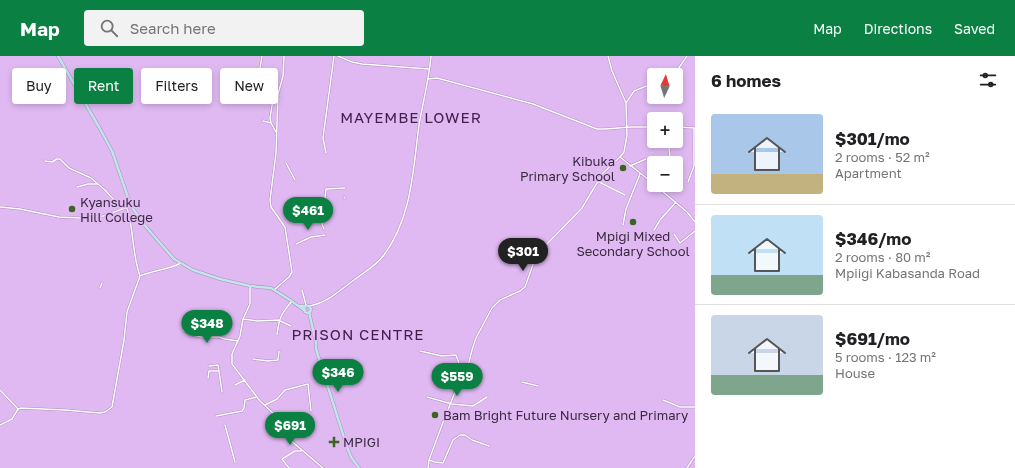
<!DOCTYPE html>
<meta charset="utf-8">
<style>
:root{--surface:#fff;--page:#f2f2f2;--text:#202124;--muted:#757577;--line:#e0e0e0;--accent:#0b8043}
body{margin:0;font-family:"Golos Text",sans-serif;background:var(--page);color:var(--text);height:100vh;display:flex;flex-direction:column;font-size:15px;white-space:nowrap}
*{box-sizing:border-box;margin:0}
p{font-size:13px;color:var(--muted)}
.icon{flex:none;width:22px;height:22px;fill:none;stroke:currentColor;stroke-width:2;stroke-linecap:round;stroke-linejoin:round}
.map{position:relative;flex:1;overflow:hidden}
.panel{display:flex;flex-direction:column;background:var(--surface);width:320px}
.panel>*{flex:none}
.banner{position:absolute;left:12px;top:12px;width:380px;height:36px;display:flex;gap:8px}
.needle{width:26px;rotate:4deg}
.fabs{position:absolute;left:647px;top:12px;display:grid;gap:8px}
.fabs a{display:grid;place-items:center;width:36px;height:36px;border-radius:4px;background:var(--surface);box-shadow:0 2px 6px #0003;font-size:20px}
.price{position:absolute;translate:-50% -34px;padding:0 9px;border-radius:14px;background:var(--accent);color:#fff;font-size:13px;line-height:26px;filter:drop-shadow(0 1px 2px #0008)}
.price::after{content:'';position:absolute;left:50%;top:24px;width:12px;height:9px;margin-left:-6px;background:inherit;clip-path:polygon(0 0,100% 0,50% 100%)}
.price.on{background:#222;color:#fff}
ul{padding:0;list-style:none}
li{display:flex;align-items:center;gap:12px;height:100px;padding:0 16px}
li+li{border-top:1px solid var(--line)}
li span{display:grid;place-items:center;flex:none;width:112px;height:80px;border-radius:4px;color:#555}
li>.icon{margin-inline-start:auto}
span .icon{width:48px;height:48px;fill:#fffc;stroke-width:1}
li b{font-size:17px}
h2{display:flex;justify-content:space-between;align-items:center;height:48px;padding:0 16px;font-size:17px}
.chip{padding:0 14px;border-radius:4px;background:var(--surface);box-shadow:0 2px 6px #0003;font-size:14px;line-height:36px}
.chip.on{background:var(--accent);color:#fff}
header{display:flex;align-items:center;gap:24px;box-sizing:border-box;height:56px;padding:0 20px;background:var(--accent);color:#fff}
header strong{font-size:19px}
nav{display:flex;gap:22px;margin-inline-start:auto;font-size:14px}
.search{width:280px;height:36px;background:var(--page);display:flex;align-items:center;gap:10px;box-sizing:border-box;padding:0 14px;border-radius:4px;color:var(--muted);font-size:15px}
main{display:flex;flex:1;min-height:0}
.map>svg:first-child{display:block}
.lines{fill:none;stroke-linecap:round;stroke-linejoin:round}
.street-casing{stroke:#b08ac0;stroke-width:2.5}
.secondary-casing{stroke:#b08ac0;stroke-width:3.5}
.street{stroke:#fff;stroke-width:1.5}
.secondary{stroke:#bfe7e7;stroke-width:2.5}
.poi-dot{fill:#3b6421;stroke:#e0b9f2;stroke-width:1.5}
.labels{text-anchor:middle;stroke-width:3;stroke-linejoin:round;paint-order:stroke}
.poi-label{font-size:13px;fill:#3a2a41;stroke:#e0b9f2;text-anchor:start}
.quarter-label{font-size:15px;letter-spacing:1px;fill:#41204e;stroke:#e0b9f2}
</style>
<header>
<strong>Map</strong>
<div class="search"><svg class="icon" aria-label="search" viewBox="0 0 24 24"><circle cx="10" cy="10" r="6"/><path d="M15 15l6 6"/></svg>Search here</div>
<nav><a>Map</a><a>Directions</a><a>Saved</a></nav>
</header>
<main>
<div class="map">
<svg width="695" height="412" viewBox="0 0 695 412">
<rect width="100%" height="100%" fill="#e0b9f2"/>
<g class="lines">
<g class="street-casing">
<path id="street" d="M262 0 259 18 261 32 265 35 270 33 274 37 270 62 271 67
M338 0 352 6 362 8 429 13
M672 19 678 13 687 0
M428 23 437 22 533 48 597 73H605L631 71H654
M626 47 634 35 654 27
M263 65 271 67 276 76
M676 71 695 72
M668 85 670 100
M326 97 323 82 334 0
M620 101 654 128
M45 105 52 106 57 103H60L69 112 91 122 105 134 122 153
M286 107 295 124
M630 110 646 103
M647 123 654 114
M597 125 625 139
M688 126 694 110V72
M655 129 687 156 695 166
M77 131 88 128H97
M344 141 345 142
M0 151 20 153 59 161 82 162 103 160 131 150
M127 152C134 174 132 198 140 220
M623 169 626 153 640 118
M324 173 322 168 326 133 345 132
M654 174 660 164 676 146
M674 178 680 187 695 175
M296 188 311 181 325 179
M250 230V248L243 263 240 280 232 298V308L260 345 275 359 289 383 323 412
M100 232 102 227
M274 234 289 221 292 216 285 171 271 151 270 144 276 97 278 38 283 20 284 0
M302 234 306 249
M310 250C328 246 339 235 354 224 364 216 376 210 384 199 412 161 413 114 419 69 423 46 429 23 431 0
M243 263 257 265 278 264 291 270
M183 274 188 278 201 281H219L225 283 238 285
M277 279C279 262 281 258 292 245
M420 295 442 300 456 299 461 313 466 316
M253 303 268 305 278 304 279 295
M209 310 218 309 222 336
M450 320 461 324
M208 322 209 315H218
M522 326 538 330
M235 329 245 324
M0 334 18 353
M427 341 452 348 473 350 487 341
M663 344 680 351H695
M265 349 277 343 285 334 308 328 311 355
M216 360 242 355 244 352 245 344 257 341
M0 369 12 363 18 353 21 352 65 354 100 357 105 356 112 351 124 284 127 256 140 220C154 214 168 214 181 207
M225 369 235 406
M429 404 435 406 443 407 453 384 460 379H465L472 384 489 390
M289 412 282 403 295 395H301
M428 412 429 404 442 369 455 336 467 314 472 294 476 282 492 252 500 244 520 235 525 231 536 200 546 189 582 152 603 117 620 101 624 96 627 79 626 47 612 15 608 0
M687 412 695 400"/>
</g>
<g class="secondary-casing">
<path id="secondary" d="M58 0 99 71 112 95 131 150 147 172 174 203 193 214 220 223 250 230 271 232 290 244 304 254
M299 250H309L311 253 310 256 307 257 305 256 304 251
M309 256 316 287V293L346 388 351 401 359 412"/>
</g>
<use href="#street" class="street"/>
<use href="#secondary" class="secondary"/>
</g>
<g class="poi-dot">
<circle cx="623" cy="112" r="4"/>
<circle cx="72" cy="153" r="4"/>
<circle cx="633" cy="166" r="4"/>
<circle cx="435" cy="359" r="4"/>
<path d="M332 380h4v4h4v4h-4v4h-4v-4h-4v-4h4z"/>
</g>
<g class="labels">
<g class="poi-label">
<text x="615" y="110" text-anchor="end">Kibuka<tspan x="615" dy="15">Primary School</tspan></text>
<text x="80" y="151">Kyansuku<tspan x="80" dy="15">Hill College</tspan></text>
<text x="633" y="185" text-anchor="middle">Mpigi Mixed<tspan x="633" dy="15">Secondary School</tspan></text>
<text x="443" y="364">Bam Bright Future Nursery and Primary</text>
<text x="343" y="391">MPIGI</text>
</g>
<g class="quarter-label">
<text x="411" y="67">MAYEMBE LOWER</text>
<text x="358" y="284">PRISON CENTRE</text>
</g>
</g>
</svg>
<div class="fabs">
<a><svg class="needle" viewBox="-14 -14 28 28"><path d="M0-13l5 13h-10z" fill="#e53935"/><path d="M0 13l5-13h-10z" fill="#757577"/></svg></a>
<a>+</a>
<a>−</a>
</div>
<b class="price" style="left:308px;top:175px">$461</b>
<b class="price on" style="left:523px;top:216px">$301</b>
<b class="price" style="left:207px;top:288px">$348</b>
<b class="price" style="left:338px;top:337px">$346</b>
<b class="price" style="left:457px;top:341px">$559</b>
<b class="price" style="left:290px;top:390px">$691</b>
<div class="banner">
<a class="chip">Buy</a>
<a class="chip on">Rent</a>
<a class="chip">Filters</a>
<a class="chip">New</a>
</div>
</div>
<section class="panel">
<h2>6 homes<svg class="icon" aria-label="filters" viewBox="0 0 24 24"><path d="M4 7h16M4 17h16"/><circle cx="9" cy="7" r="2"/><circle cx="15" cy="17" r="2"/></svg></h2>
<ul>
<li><span style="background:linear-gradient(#a9c7e8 75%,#c2b280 0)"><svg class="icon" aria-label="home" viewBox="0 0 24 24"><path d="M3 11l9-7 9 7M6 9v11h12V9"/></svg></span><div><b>$301/mo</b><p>2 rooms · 52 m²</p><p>Apartment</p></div></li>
<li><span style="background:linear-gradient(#bfe0f5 75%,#7fa58c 0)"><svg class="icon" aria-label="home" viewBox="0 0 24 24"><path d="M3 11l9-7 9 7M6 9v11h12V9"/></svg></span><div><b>$346/mo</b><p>2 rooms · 80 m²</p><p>Mpiigi Kabasanda Road</p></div></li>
<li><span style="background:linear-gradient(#c9d6e8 75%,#7fa58c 0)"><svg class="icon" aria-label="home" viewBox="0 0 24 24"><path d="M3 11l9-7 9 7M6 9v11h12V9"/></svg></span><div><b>$691/mo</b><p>5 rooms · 123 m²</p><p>House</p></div></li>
</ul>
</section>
</main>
